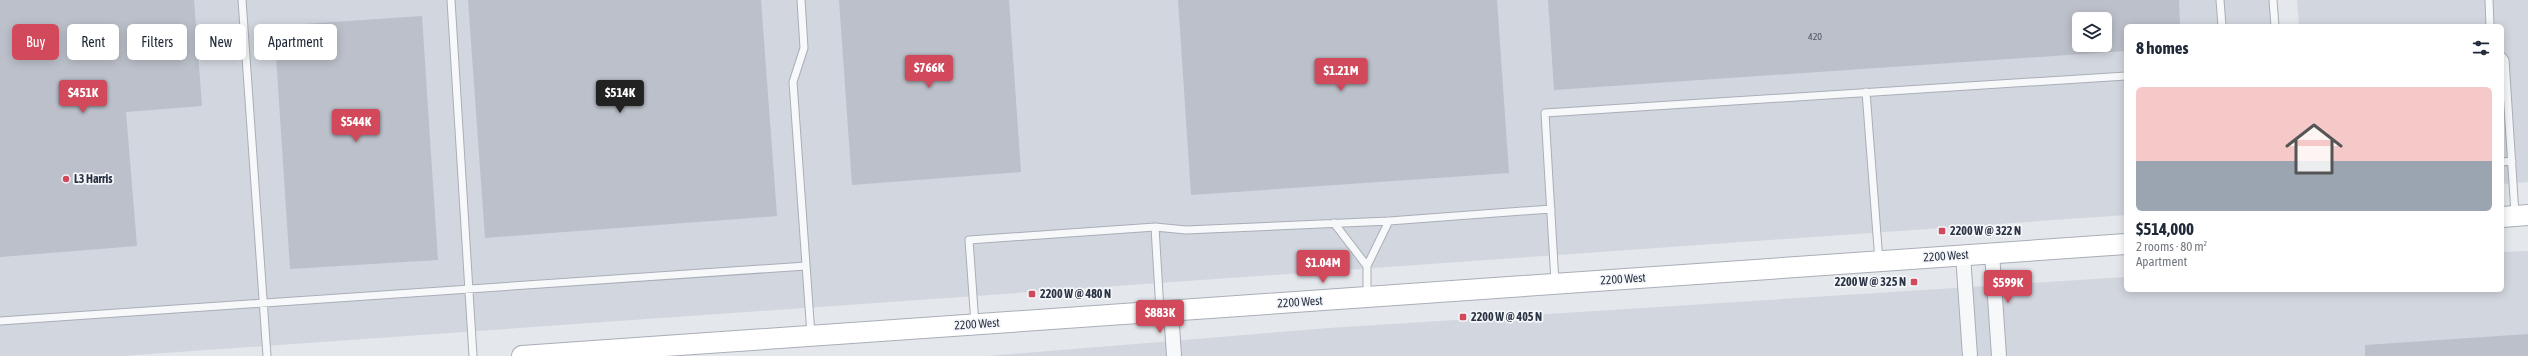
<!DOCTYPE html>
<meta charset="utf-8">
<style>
:root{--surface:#fff;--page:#f2f2f3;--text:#1f2937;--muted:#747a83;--accent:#d1495b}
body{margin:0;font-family:"Asap Condensed",sans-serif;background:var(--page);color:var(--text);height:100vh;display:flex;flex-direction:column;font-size:15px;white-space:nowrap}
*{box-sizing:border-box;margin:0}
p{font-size:13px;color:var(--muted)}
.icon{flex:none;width:22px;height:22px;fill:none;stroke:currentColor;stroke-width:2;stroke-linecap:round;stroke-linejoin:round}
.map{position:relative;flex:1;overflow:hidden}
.sheet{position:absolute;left:2124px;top:24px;width:380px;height:268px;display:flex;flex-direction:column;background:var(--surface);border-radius:6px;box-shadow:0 2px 10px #0003}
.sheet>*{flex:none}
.guide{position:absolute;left:12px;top:24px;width:380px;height:36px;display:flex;gap:8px}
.buttons{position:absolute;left:2072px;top:12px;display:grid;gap:8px}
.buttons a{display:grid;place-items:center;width:40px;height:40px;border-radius:6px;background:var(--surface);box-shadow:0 2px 10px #0003;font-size:20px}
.price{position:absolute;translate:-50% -34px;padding:0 9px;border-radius:4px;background:var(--accent);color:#fff;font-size:13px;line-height:26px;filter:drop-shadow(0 1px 2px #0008)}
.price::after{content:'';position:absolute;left:50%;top:24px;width:12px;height:9px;margin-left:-6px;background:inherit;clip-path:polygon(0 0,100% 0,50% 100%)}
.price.on{background:#222;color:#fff}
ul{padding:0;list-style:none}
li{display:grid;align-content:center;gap:8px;height:212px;padding:0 12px}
li span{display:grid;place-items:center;height:124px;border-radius:6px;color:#555}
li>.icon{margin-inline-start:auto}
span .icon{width:72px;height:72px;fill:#fffc;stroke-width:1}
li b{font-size:17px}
h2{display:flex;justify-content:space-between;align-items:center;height:48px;padding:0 12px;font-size:17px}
.chip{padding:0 14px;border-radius:6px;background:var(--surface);box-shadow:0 2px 10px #0003;font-size:14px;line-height:36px}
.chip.on{background:var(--accent);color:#fff}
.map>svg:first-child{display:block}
.built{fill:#d2d6de;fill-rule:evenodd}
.building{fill:#bbc0ca;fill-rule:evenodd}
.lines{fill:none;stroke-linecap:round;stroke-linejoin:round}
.lane-casing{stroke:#a9aeb7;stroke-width:9}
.street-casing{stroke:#a9aeb7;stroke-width:16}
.secondary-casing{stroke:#a9aeb7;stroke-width:22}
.lane{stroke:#f7f8fa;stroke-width:7}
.street{stroke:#f7f8fa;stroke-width:14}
.secondary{stroke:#fff;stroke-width:20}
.poi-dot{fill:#d1495b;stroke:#f4f6f9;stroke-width:1.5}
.labels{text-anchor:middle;stroke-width:3.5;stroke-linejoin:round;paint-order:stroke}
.number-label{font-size:10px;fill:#4f5766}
.poi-label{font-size:12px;font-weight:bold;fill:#2b3445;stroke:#f4f6f9;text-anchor:start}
.street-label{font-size:12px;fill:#2b3445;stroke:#f4f6f9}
</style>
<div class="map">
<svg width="2528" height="356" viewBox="0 0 2528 356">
<rect width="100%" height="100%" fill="#e4e7ec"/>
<path class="built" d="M0 0H2270L2271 26H2126V215L122 356H0ZM2079 19H2105V45H2079Z
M2297 0H2528V182L2502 184V26H2299Z
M2528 251V356H987L1329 328 2126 277V290H2502V252Z"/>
<path class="building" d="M0 0H194L202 106 126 112 137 246 0 257Z
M468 0H761L777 216 485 238Z
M839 0H1009L1021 172 852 185Z
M1178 0H1497L1509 173 1191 195Z
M1548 0H2179L2180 26H2126V51L1554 90ZM2079 19H2105V45H2079Z
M422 16 438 260 290 269 274 26Z
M2528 334V356H2365V345Z"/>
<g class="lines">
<g class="lane-casing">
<path id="lane" d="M242 0 267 356
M451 0 473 356
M801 0 804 48 793 82 811 335
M2220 0 2222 26
M2273 0 2275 26
M2489 0 2490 26
M2502 56 2505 60 2515 214
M1866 92 1879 261
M2502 162 2512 161
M1334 223 1367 266 1389 221
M1155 227 1186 230 1389 221 1551 209
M1367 266V296
M1555 282 1545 113 2126 76
M0 321 806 266
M975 324 969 240 1155 227 1160 311"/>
</g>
<g class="street-casing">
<path id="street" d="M1992 253 1999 356
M1963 255 1970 356
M1171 311 1174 356"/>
</g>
<g class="secondary-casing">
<path id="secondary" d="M2502 217 2528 215
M522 356 2126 244"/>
</g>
<use href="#lane" class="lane"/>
<use href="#street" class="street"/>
<use href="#secondary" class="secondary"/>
</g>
<g class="poi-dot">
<circle cx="66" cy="179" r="4"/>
<rect x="1938" y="227" width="8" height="8" rx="2"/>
<rect x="1910" y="278" width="8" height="8" rx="2"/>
<rect x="1028" y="290" width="8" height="8" rx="2"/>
<rect x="1459" y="313" width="8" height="8" rx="2"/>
</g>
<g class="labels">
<g class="number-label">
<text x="1815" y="40">420</text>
</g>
<g class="poi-label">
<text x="74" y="183">L3 Harris</text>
<text x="1950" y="235">2200 W @ 322 N</text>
<text x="1906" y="286" text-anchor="end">2200 W @ 325 N</text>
<text x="1040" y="298">2200 W @ 480 N</text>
<text x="1471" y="321">2200 W @ 405 N</text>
</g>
<g class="street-label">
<text transform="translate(1946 256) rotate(-4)" y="4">2200 West</text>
<text transform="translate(1623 279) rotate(-4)" y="4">2200 West</text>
<text transform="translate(1300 302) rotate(-4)" y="4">2200 West</text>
<text transform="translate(977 324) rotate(-4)" y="4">2200 West</text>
</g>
</g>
</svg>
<div class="buttons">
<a><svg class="icon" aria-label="layers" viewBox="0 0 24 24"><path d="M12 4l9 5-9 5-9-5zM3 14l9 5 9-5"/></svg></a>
</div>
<b class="price" style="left:929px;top:89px">$766K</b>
<b class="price" style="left:1341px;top:92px">$1.21M</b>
<b class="price" style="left:83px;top:114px">$451K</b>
<b class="price on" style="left:620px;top:114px">$514K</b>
<b class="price" style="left:356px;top:143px">$544K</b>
<b class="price" style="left:1323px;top:284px">$1.04M</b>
<b class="price" style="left:2008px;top:304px">$599K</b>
<b class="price" style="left:1160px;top:334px">$883K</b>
<div class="guide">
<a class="chip on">Buy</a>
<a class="chip">Rent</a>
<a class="chip">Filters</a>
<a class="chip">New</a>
<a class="chip">Apartment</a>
</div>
<section class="sheet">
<h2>8 homes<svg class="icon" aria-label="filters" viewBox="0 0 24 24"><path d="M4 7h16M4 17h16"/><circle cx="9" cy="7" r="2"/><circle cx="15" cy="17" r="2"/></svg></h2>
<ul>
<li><span style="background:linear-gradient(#f6c9c9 60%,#9aa5b1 0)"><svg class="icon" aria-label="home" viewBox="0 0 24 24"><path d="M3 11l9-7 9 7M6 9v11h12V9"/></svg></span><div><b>$514,000</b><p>2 rooms · 80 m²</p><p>Apartment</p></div></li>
</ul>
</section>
</div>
